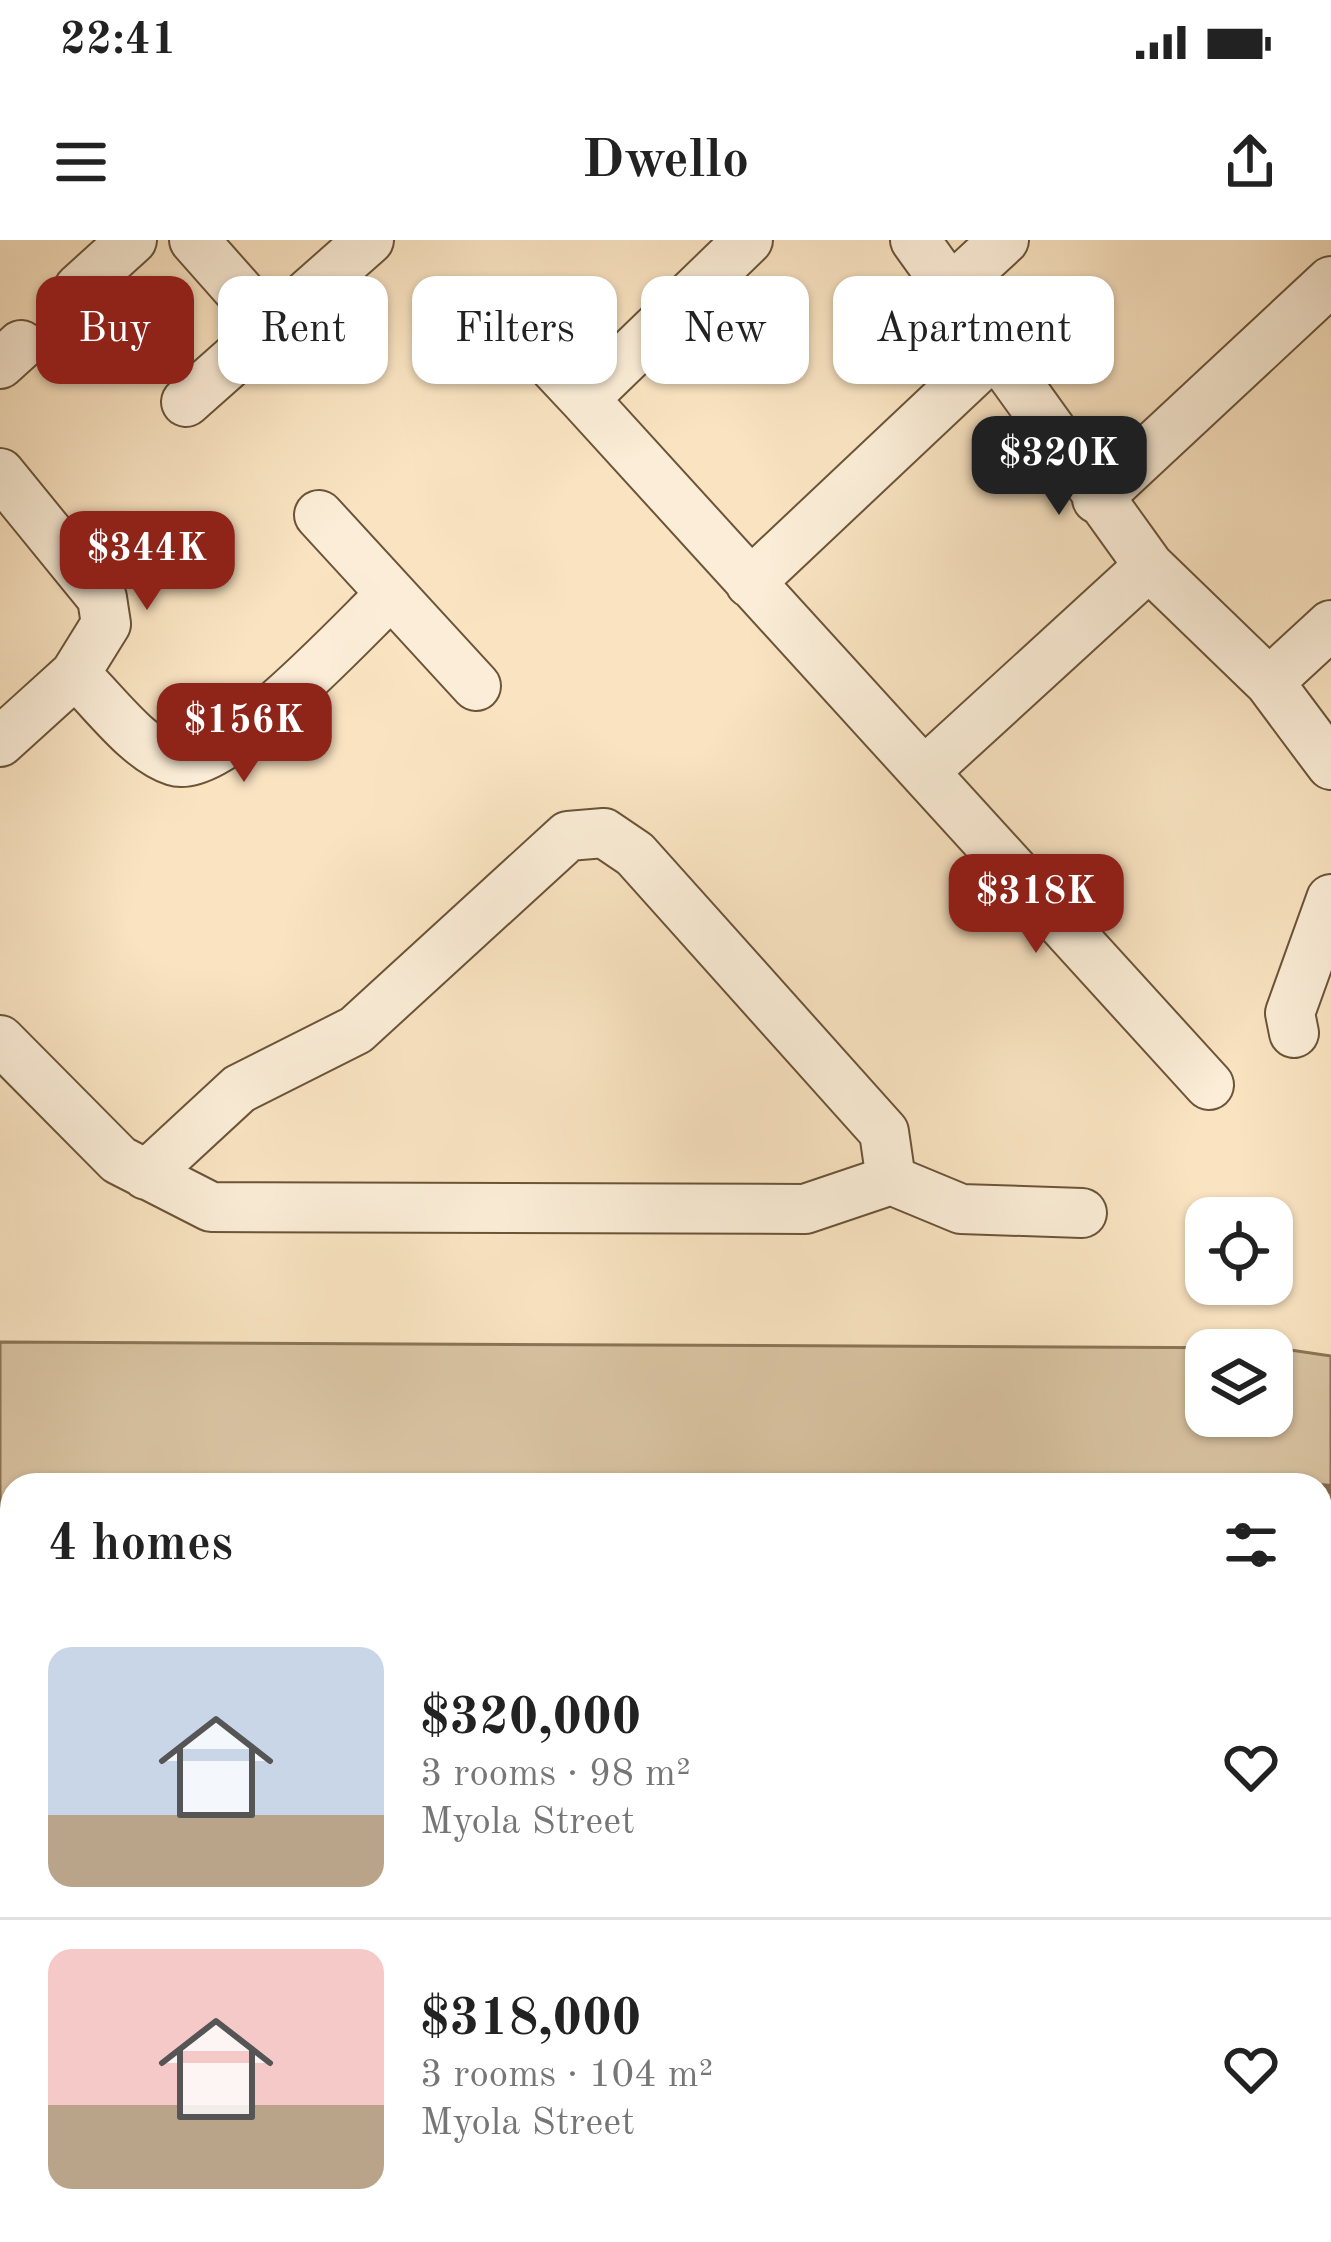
<!DOCTYPE html>
<meta charset="utf-8">
<style>
:root{--surface:#fff;--page:#f2f2f2;--text:#222;--muted:#767676;--line:#e0e0e0;--accent:#8f2418}
body{margin:0;font-family:"Old Standard TT",serif;background:var(--page);color:var(--text);height:100vh;display:flex;flex-direction:column;font-size:45px;white-space:nowrap}
*{box-sizing:border-box;margin:0}
p{font-size:39px;color:var(--muted)}
.icon{flex:none;width:66px;height:66px;fill:none;stroke:currentColor;stroke-width:2;stroke-linecap:round;stroke-linejoin:round}
.map{position:relative;flex:1;overflow:hidden}
.panel{position:absolute;left:0px;top:1233px;width:1332px;height:771px;display:flex;flex-direction:column;background:var(--surface);border-radius:36px 36px 0 0;box-shadow:0 3px 9px #0004}
.panel>*{flex:none}
.top-card{position:absolute;left:36px;top:36px;width:1260px;height:108px;display:flex;gap:24px}
.buttons{position:absolute;left:1185px;top:957px;display:grid;gap:24px}
.buttons a{display:grid;place-items:center;width:108px;height:108px;border-radius:24px;background:var(--surface);box-shadow:0 3px 9px #0004;font-size:60px}
.price{position:absolute;translate:-50% -102px;padding:0 27px;border-radius:24px;background:var(--accent);color:#fff;font-size:39px;line-height:78px;filter:drop-shadow(0 3px 6px #0008)}
.price::after{content:'';position:absolute;left:50%;top:72px;width:36px;height:27px;margin-left:-18px;background:inherit;clip-path:polygon(0 0,100% 0,50% 100%)}
.price.selected{background:#222;color:#fff}
ul{padding:0;list-style:none}
li{display:flex;align-items:center;gap:36px;height:300px;padding:0 48px}
li+li{border-top:3px solid var(--line)}
li span{display:grid;place-items:center;flex:none;width:336px;height:240px;border-radius:24px;color:#555}
li>.icon{margin-inline-start:auto}
span .icon{width:144px;height:144px;fill:#fffc;stroke-width:1}
li b{font-size:51px}
h2{display:flex;justify-content:space-between;align-items:center;height:144px;padding:0 48px;font-size:51px}
.tag{padding:0 42px;border-radius:24px;background:var(--surface);box-shadow:0 3px 9px #0004;font-size:42px;line-height:108px}
.tag.selected{background:var(--accent);color:#fff}
.status{display:flex;justify-content:space-between;align-items:center;height:84px;padding:0 60px;background:var(--surface);direction:ltr}
.status svg{height:33px;fill:currentColor}
header{display:flex;justify-content:space-between;align-items:center;height:156px;padding:0 48px;background:var(--surface);font-size:54px;font-weight:700}
.map>svg:first-child{display:block}
.green{fill:#d9c3a2;stroke:#8a7456;stroke-width:3;fill-rule:evenodd}
.lines{fill:none;stroke-linecap:round;stroke-linejoin:round}
.stream{stroke:#877053;stroke-width:10}
.minor-casing{stroke:#6b5438;stroke-width:52}
.path{stroke:#3c240a;stroke-width:6;stroke-dasharray:9 6;stroke-linecap:butt}
.minor{stroke:#fbedd7;stroke-width:48}
</style>
<div class="status"><b>22:41</b><svg viewBox="0 0 49 12"><path d="M0 12V9h3v3zM5 12V6h3v6zM10 12V3h3v9zM15 12V0h3v12zM26 1h20v11H26zM47 4h2v5h-2z"/></svg></div>
<header><svg class="icon" aria-label="menu" viewBox="0 0 24 24"><path d="M4 6h16M4 12h16M4 18h16"/></svg>Dwello<svg class="icon" aria-label="share" viewBox="0 0 24 24"><path d="M12 15V3M7 8l5-5 5 5M5 13v7h14v-7"/></svg></header>
<div class="map">
<svg width="1331" height="2002" viewBox="0 0 1331 2002">
<rect width="100%" height="100%" fill="#f9e3c1"/>
<filter id="stains"><feTurbulence type="fractalNoise" baseFrequency=".00167" numOctaves="4"/><feColorMatrix values="0 0 0 0 .2 0 0 0 0 .09 0 0 0 0 .02 0 0 0 .5 -.17"/></filter>
<radialGradient id="worn" r=".72"><stop offset=".6" stop-color="#630" stop-opacity="0"/><stop offset="1" stop-color="#630" stop-opacity=".3"/></radialGradient>
<path class="green" d="M0 1102 1277 1108 1331 1116V1388L1320 1389V1245H12V1534L0 1536ZM1206 1110H1272V1176H1206Z"/>
<g class="lines">
<path class="stream" d="M1203 1245H1296
M1320 1248 1331 1249
M0 1384 12 1385"/>
<g class="minor-casing">
<path id="minor" d="M194 0 271 87
M748 0 584 159 1209 845
M915 0 1149 326 1269 442 1331 525
M79 48 132 0
M950 50 1004 0
M509 79 584 159
M0 124 21 105
M186 162 369 0
M0 233 102 358 106 384 75 434 0 502
M1097 259 1331 41
M319 275 476 446
M750 343 994 113
M75 434C103 460 137 509 174 521 220 536 354 389 391 354
M1269 442 1331 385
M925 531 1149 326
M1294 793 1290 773 1331 659
M0 800 119 920 211 967 805 969 891 940 961 969 1082 973
M146 935 239 849 356 790 568 596 604 593 635 614 884 892 891 940
M0 1755 12 1753
M1320 1951 1331 1941
M443 1992 452 2002
M1051 1992 1061 2002
M1264 2002 1275 1992"/>
</g>
<path class="path" d="M1320 1377 1331 1375
M0 1505 12 1504"/>
<use href="#minor" class="minor"/>
</g>
<rect width="100%" height="100%" filter="url(#stains)"/>
<rect width="100%" height="100%" fill="url(#worn)"/>
</svg>
<div class="buttons">
<a><svg class="icon" aria-label="locate" viewBox="0 0 24 24"><circle cx="12" cy="12" r="6"/><path d="M12 2v4M12 18v4M2 12h4M18 12h4"/></svg></a>
<a><svg class="icon" aria-label="layers" viewBox="0 0 24 24"><path d="M12 4l9 5-9 5-9-5zM3 14l9 5 9-5"/></svg></a>
</div>
<b class="price selected" style="left:1059px;top:278px">$320K</b>
<b class="price" style="left:147px;top:373px">$344K</b>
<b class="price" style="left:244px;top:545px">$156K</b>
<b class="price" style="left:1036px;top:716px">$318K</b>
<div class="top-card">
<a class="tag selected">Buy</a>
<a class="tag">Rent</a>
<a class="tag">Filters</a>
<a class="tag">New</a>
<a class="tag">Apartment</a>
</div>
<section class="panel">
<h2>4 homes<svg class="icon" aria-label="filters" viewBox="0 0 24 24"><path d="M4 7h16M4 17h16"/><circle cx="9" cy="7" r="2"/><circle cx="15" cy="17" r="2"/></svg></h2>
<ul>
<li><span style="background:linear-gradient(#c9d6e8 70%,#b9a48a 0)"><svg class="icon" aria-label="home" viewBox="0 0 24 24"><path d="M3 11l9-7 9 7M6 9v11h12V9"/></svg></span><div><b>$320,000</b><p>3 rooms · 98 m²</p><p>Myola Street</p></div><svg class="icon" aria-label="heart" viewBox="0 0 24 24"><path d="M12 20l-8-8c-3-5 5-10 8-4 3-6 11-1 8 4z"/></svg></li>
<li><span style="background:linear-gradient(#f6c9c9 65%,#b9a48a 0)"><svg class="icon" aria-label="home" viewBox="0 0 24 24"><path d="M3 11l9-7 9 7M6 9v11h12V9"/></svg></span><div><b>$318,000</b><p>3 rooms · 104 m²</p><p>Myola Street</p></div><svg class="icon" aria-label="heart" viewBox="0 0 24 24"><path d="M12 20l-8-8c-3-5 5-10 8-4 3-6 11-1 8 4z"/></svg></li>
</ul>
</section>
</div>
